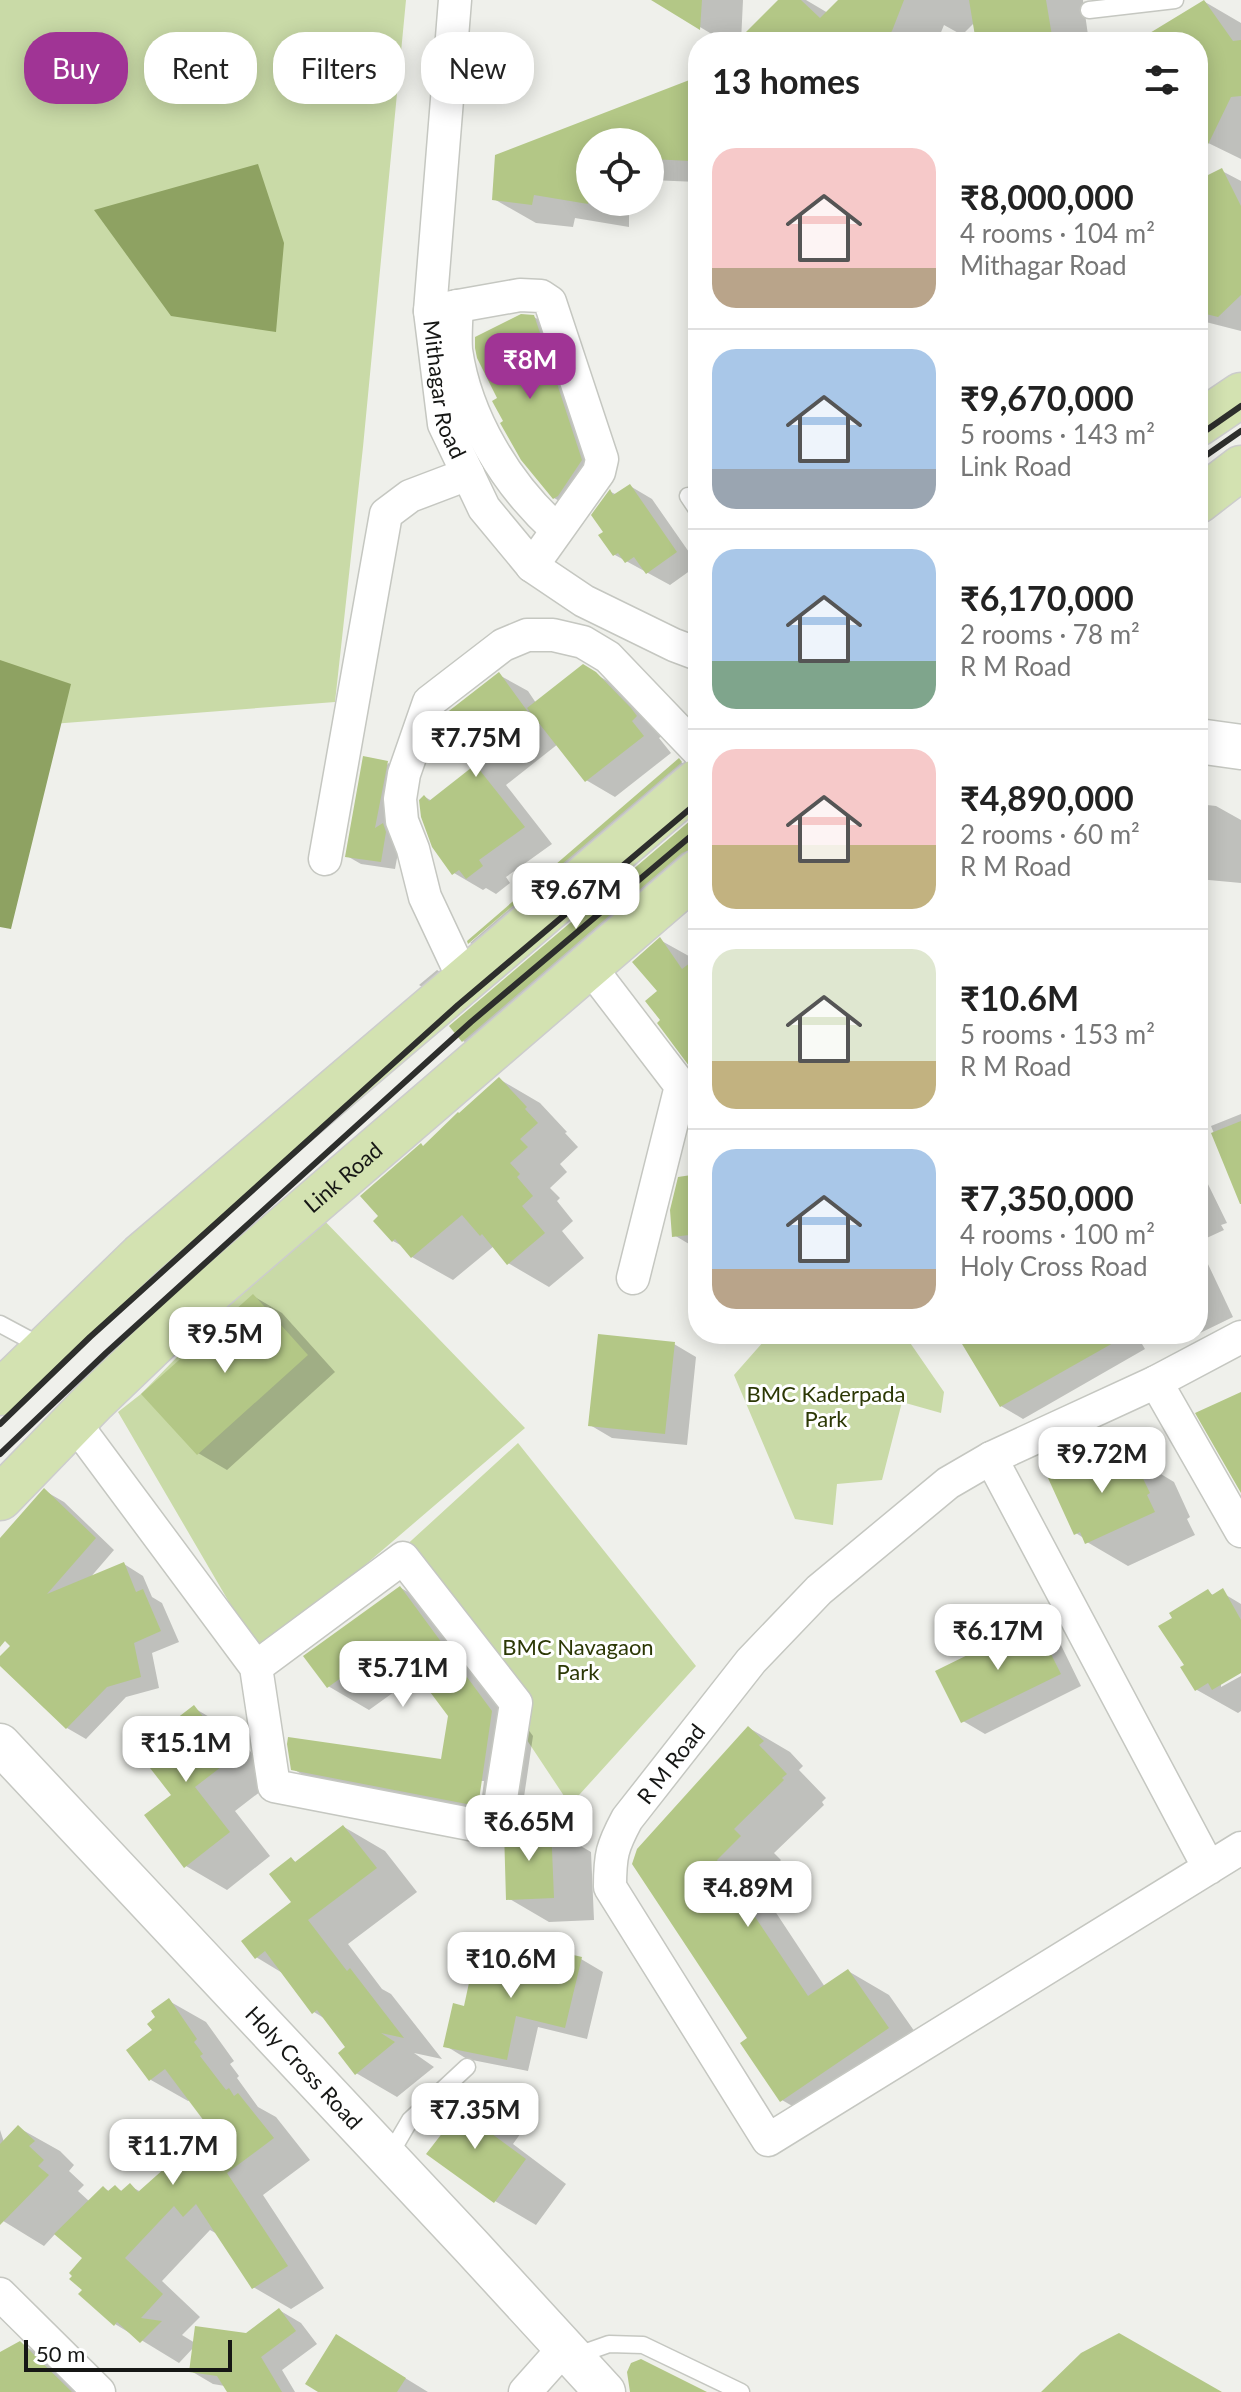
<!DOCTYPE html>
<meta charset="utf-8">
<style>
:root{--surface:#fff;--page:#f2f2f2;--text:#222;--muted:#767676;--line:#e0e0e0;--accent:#a03495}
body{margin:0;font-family:Lato,sans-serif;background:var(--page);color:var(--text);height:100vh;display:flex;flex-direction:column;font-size:30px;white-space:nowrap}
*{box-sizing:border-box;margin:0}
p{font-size:26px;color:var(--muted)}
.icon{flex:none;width:44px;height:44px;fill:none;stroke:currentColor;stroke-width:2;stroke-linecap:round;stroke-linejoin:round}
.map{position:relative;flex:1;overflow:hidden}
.drawer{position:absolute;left:688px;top:32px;width:520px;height:1312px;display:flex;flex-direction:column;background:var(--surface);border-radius:32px;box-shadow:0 4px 20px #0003}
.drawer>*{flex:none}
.top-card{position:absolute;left:24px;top:32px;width:544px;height:72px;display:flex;gap:16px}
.fabs{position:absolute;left:576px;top:128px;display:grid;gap:16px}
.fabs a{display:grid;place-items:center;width:88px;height:88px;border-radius:50%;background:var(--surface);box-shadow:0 4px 20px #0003;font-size:40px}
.scale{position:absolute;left:24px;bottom:20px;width:208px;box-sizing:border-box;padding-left:8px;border:4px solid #161715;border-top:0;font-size:22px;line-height:28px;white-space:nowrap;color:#161715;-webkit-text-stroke:6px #fff;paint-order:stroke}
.price{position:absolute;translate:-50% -68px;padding:0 18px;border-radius:16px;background:#fff;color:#222;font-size:26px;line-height:52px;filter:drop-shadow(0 2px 4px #0008)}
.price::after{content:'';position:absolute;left:50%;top:48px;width:24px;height:18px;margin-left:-12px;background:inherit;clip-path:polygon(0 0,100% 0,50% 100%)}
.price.active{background:var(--accent);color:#fff}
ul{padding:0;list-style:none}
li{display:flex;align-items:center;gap:24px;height:200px;padding:0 24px}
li+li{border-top:2px solid var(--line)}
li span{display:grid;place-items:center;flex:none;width:224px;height:160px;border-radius:24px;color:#555}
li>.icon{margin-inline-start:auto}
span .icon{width:96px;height:96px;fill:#fffc;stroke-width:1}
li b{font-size:34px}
h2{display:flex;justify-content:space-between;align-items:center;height:96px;padding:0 24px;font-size:34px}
.pill{padding:0 28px;border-radius:32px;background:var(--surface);box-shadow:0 4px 20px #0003;font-size:28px;line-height:72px}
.pill.active{background:var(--accent);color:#fff}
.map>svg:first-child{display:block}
.green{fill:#c9daa7}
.water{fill:#8ea262}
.shadow{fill:#0003;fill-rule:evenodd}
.building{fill:#b3c786}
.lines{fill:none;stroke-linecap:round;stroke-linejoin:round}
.service-casing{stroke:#c5c7c1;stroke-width:19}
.minor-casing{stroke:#c5c7c1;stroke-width:35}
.tertiary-casing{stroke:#c5c7c1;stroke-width:43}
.secondary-casing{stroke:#c5c7c1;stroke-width:47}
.primary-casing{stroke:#ccc;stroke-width:47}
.service{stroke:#fff;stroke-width:16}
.minor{stroke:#fff;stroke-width:32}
.tertiary{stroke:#fff;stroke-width:40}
.secondary{stroke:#fff;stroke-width:44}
.primary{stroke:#d3e2b1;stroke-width:44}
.rail{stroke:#2d2e2c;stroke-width:6}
.labels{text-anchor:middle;stroke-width:6;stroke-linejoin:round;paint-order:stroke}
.street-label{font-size:22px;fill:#161715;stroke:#fff}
.park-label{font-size:22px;fill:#2c3805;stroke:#fff}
</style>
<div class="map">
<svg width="1241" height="2392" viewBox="0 0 1241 2392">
<rect width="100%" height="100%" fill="#eff0eb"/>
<path class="green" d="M0 0H406L363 447 335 702 0 728Z
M317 1213 525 1428 260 1655 118 1412 141 1394Z
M761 1334H904L944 1392 941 1413 902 1402 882 1480 837 1484 833 1525 795 1519 734 1375 764 1341Z
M518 1443 696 1666 570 1805 401 1550Z"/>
<path class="water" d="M258 164 284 243 276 332 171 316 94 210Z
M0 660 71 684 11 929 0 927Z"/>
<path class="shadow" d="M655 0H743L741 42H725Z
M781 0H806L828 13 841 0H1083L1089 42H978L975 22 962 35 944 25 937 42H751Z
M1205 2 1241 23V159L1198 138V42H1140Z
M692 81 698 84V182L650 180V142H590V202H629V227L575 218 573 227 536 223 494 199 497 157Z
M1222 171 1241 181V331L1198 320V182Z
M534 317 563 334 610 477 583 514 554 498 506 422 500 399Z
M630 486 652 499 698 565 670 585 615 555 606 532 611 492 617 495Z
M583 667 625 691 665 734 659 738 671 753 615 797 586 780 558 744 506 785 552 844 506 877 510 883 496 894 486 888 483 890 454 873 425 797 432 801 474 769 499 675 528 691 536 703Z
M679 761 698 772 498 959 470 943Z
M388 763 402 772 400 842 395 869 361 864 347 856Z
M1198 804 1216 806 1241 820V883L1198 879Z
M698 816V880L492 1057 463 1041Z
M660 940 696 960 698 959V1072L663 1021 660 991Z
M437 970 466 987 448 1002 419 985Z
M1198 977 1204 981 1198 1036Z
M499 1079 540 1103 567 1132 565 1133 578 1147 560 1164 567 1172 550 1188 560 1198 557 1201 573 1221 562 1231 584 1258 549 1287 508 1263 494 1246 453 1280 412 1257 404 1247 393 1241 424 1148Z
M1241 1114V1200L1211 1126Z
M1198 1157 1206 1173 1203 1174 1227 1223 1221 1225 1224 1230 1198 1242Z
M698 1177V1243L689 1244 674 1235Z
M1198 1243 1233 1317 1198 1334Z
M253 1296 282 1313 335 1372 227 1470 198 1453Z
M958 1334H1136L1145 1349 1023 1419 1001 1406Z
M674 1344 696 1357 687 1445 612 1438 590 1425Z
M1118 1448 1174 1482 1190 1517 1187 1519 1195 1535 1128 1566 1087 1542 1085 1539 1076 1533Z
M45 1491 64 1502 114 1550 89 1579 124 1564 143 1576 152 1597 162 1603 179 1642 152 1653 159 1688 126 1697 86 1739 67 1728 0 1663V1659L13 1646 0 1634V1541Z
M401 1588 442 1612 533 1736 520 1824 510 1830 550 1828 591 1852 594 1920 549 1922 508 1898 506 1831 513 1827 334 1793 293 1769 443 1761 450 1715 419 1674 369 1710 328 1686ZM480 1781H484L480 1811 476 1810Z
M1208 1592 1215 1596 1221 1592 1241 1604V1671L1221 1683V1687L1241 1676V1711L1238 1713 1197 1690 1187 1665Z
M1035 1624 1057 1637 1081 1686 985 1734 963 1721Z
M194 1708 235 1732 274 1781 235 1811 270 1856 227 1890 186 1866 173 1795Z
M749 1728 790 1752 803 1766 799 1770 826 1798 822 1802 824 1805 774 1853 781 1860 757 1884 825 1987 848 1971 889 1995 929 2052 823 2124 782 2100 750 2038 634 1864Z
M344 1827 385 1851 417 1892 348 1944 382 1989 391 1994 442 2059 414 2053 434 2067 397 2097 356 2073 348 2048 327 2020 314 2012 284 1974 256 1957 293 1903 291 1859 297 1863Z
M553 1953 581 1959 603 1972 587 2039 538 2027 528 2071 467 2059 446 2046 466 2008 551 1962Z
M169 2001 206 2022 234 2061 230 2064 239 2076 237 2078 258 2107 276 2117 310 2160 263 2195 324 2288 291 2309 253 2287 219 2235 210 2230 162 2281 200 2317 182 2335 195 2343 246 2335 279 2310 301 2323 317 2344 282 2370 295 2392H229L225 2386 213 2384 191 2371 194 2347 179 2363 115 2324 85 2290 84 2258 56 2233 44 2246 0 2219V2130L4 2142 19 2128 60 2151 74 2165 69 2171 84 2185 78 2191 90 2202 104 2188 110 2192 115 2187 123 2192 130 2186 141 2192 187 2151 207 2122 190 2100 188 2101 151 2080 155 2031Z
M462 2093 523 2130 513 2144 566 2184 536 2225 495 2201Z
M20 2343 42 2356 79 2392H0V2354Z
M369 2356 428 2392H322Z"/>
<path class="building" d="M651 0H702L700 30Z
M778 0H801L820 18 838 0H904L892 31 882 42H736Z
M969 0H1046L1052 36 1015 42H976Z
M1204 0 1233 41 1241 40V96L1231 97 1198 165V42H1135Z
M692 79 691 161 650 159V142H590L588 204 534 195 532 205 492 200 495 155Z
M1222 168 1241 206V295L1218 317 1198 312V180Z
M521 314 534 315 542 339 540 340 547 353 582 460 558 496 553 499 521 460 500 423 503 421 492 401 497 398 477 358 475 348V337Z
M630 484 677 552 646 574 634 557 625 563 618 553 613 556 598 535 603 532 591 515 610 489 613 495Z
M583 664 596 672 631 708 637 716 632 721 644 736 585 782 527 708Z
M499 672 536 723 478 768 525 827 479 860 483 866 466 879 459 870 452 875 432 847 421 817 419 800 424 795 429 801 471 768 441 726 445 714Z
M363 756 388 761 375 828 383 823 386 832 381 862 345 857Z
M679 758 682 762 468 944 467 941Z
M698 814V848H693L682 853 462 1042 449 1026Z
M660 937 682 969 698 957V1078L657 1023 660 1020 645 1001 657 991 632 962Z
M499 1077 527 1107 525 1109 538 1123 520 1139 528 1147 510 1163 520 1174 517 1177 533 1196 522 1206 545 1233 507 1265 482 1234 480 1236 462 1215 411 1258 395 1239 392 1242 373 1221 378 1216 360 1196 421 1143 423 1146 458 1112 459 1113Z
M1241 1121V1204H1240L1211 1133Z
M698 1174V1234L672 1237 670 1210 678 1177Z
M253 1294 308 1355 197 1455 141 1394Z
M598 1334 675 1342 665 1434 588 1426Z
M956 1334H1129L1000 1407Z
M1241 1392V1493L1195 1413Z
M1118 1446 1125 1460 1132 1456 1150 1493 1147 1495 1155 1512 1085 1544 1080 1532 1074 1535 1048 1478Z
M44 1488 96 1538 47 1594 124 1562 136 1592 143 1589 161 1631 134 1643 141 1677 107 1687 66 1729 0 1666V1656L10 1646 5 1641 0 1647V1538Z
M400 1586 492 1711 479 1800 472 1805 291 1770 287 1744 288 1737 441 1759 448 1716 392 1641 327 1688 303 1656Z
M1223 1588 1241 1620V1673L1212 1690 1208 1683 1195 1691 1180 1667 1184 1665 1158 1626 1172 1618 1169 1613 1208 1589 1212 1595Z
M1035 1622 1061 1674 961 1723 935 1671Z
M194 1705 234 1757 195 1787 230 1832 184 1868 144 1815 171 1795 136 1750Z
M748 1726 764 1741 759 1745 787 1774 782 1778 784 1780 734 1829 741 1836 717 1860 808 1996 848 1969 889 2028 780 2102 740 2043 747 2038 632 1864 637 1849Z
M343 1825 377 1868 308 1920 347 1971 350 1968 404 2038 381 2033 395 2042 355 2075 338 2053 345 2047 317 2010 312 2014 265 1951 255 1959 241 1941 291 1902 269 1874 291 1857 295 1862Z
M551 1826 554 1898 506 1900 504 1830 508 1828Z
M552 1950 582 1957 565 2028 516 2016 507 2060 443 2047 453 2003 464 2006 475 1955 521 1953 550 1960Z
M169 1998 197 2039 194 2042 203 2054 200 2056 226 2090 229 2088 234 2096 238 2093 274 2138 227 2173 288 2266 252 2289 196 2204 183 2217 174 2206 125 2258 163 2294 141 2318 162 2321 140 2343 117 2322 114 2326 78 2294 82 2290 69 2279 72 2276 69 2273 82 2258 54 2234 103 2186 108 2191 115 2185 121 2191 130 2183 138 2192 184 2151 177 2142 204 2121 165 2069 149 2081 126 2050 152 2030 147 2024 155 2017 151 2011Z
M462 2090 483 2105 473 2120 526 2159 494 2203 426 2154 454 2118 446 2112Z
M18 2125 35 2141 29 2146 44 2160 38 2166 49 2175 0 2225V2144Z
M279 2308 296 2331 261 2357 282 2392H227L217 2376 189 2372 195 2326 246 2333Z
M1119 2333 1222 2392H1041L1081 2353Z
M336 2334 406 2378 397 2392H318L305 2384Z
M20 2341 72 2392H0V2352Z
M641 2359 707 2392H630L627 2372 631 2363Z"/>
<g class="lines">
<g class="service-casing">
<path id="service" d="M1089 10 1175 0
M698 254V262
M688 496 698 511
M0 1324 43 1347
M389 2156 410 2120 467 2067
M575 2356 609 2344 643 2345 741 2392"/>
</g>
<g class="minor-casing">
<g id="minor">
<path id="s1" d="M455 0 430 311 444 424 484 508 532 566 584 601 674 645 698 654"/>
<path d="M457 306C456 321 455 336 456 350 466 418 506 484 557 530"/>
<path d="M430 311 520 295 541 296 550 302 602 459 599 472 532 566"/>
<path d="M325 859 386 514 410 496 468 474"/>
<path d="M590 967 681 1086 633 1278"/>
<path d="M464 980 425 897 413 849 402 821 400 799 404 774 429 702 503 645 527 635H553L583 642 608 657 698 751"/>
<path d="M1156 1382 1241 1531"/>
<path d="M74 1422 256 1667 274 1786 475 1825 499 1811 516 1703 403 1558 256 1667"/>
<path d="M991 1458 1156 1382 1241 1337"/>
<path d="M1209 1868 991 1458 948 1483 819 1590 751 1661 627 1819C612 1847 610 1855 610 1887L768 2140 1241 1848"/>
<path d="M0 2294 99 2392"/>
<path d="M525 2392 565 2347"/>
</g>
</g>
<g class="tertiary-casing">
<g id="tertiary">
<path id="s2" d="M0 1744 471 2246 605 2392"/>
</g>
</g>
<g class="secondary-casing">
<path id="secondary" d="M1198 741 1241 747"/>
</g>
<g class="primary-casing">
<g id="primary">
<path d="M1198 424 1241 395"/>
<path d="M1198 501 1241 468"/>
<path d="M0 1393 141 1256 698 781"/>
<path id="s3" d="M0 1498 95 1400 189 1310 698 872"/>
</g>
</g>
<use href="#service" class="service"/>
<use href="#minor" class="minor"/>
<use href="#tertiary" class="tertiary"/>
<use href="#secondary" class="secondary"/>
<use href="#primary" class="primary"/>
<path class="rail" d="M1198 436 1241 406
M1198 461 1241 431
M0 1424 90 1337 458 1005 698 802
M0 1454 106 1353 471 1022 698 830"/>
</g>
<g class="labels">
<g class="street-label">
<text dy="8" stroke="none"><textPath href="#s1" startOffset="392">Mithagar Road</textPath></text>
<text dy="8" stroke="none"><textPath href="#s3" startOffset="470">Link Road</textPath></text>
<text transform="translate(671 1764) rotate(-52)" y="8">R M Road</text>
<text dy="8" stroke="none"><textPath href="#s2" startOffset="444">Holy Cross Road</textPath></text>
</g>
<g class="park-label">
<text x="826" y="1402">BMC Kaderpada<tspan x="826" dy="25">Park</tspan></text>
<text x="578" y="1655">BMC Navagaon<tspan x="578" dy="25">Park</tspan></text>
</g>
</g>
</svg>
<div class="fabs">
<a><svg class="icon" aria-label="locate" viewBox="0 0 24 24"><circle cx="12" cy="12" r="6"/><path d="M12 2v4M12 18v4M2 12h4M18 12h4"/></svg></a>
</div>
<div class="scale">50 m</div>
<b class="price active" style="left:530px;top:401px">₹8M</b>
<b class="price" style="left:476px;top:779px">₹7.75M</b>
<b class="price" style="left:576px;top:931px">₹9.67M</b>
<b class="price" style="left:225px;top:1375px">₹9.5M</b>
<b class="price" style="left:1102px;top:1495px">₹9.72M</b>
<b class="price" style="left:998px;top:1672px">₹6.17M</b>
<b class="price" style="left:403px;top:1709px">₹5.71M</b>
<b class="price" style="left:186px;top:1784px">₹15.1M</b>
<b class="price" style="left:529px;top:1863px">₹6.65M</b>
<b class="price" style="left:748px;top:1929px">₹4.89M</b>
<b class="price" style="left:511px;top:2000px">₹10.6M</b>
<b class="price" style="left:475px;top:2151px">₹7.35M</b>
<b class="price" style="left:173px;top:2187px">₹11.7M</b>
<div class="top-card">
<a class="pill active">Buy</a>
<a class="pill">Rent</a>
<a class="pill">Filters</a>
<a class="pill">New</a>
</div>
<section class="drawer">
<h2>13 homes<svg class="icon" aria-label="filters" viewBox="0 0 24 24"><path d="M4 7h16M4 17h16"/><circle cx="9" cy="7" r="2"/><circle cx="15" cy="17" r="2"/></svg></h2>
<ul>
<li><span style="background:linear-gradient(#f6c9c9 75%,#b9a48a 0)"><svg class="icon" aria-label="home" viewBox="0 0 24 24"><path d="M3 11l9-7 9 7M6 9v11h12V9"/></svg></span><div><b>₹8,000,000</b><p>4 rooms · 104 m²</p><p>Mithagar Road</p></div></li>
<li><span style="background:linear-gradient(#a9c7e8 75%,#9aa5b1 0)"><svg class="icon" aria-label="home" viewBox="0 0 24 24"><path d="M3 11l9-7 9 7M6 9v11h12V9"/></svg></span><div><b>₹9,670,000</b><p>5 rooms · 143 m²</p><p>Link Road</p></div></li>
<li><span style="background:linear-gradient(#a9c7e8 70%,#7fa58c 0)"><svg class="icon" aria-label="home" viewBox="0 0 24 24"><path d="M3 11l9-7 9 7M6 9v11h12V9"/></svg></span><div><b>₹6,170,000</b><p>2 rooms · 78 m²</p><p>R M Road</p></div></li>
<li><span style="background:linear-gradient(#f6c9c9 60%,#c2b280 0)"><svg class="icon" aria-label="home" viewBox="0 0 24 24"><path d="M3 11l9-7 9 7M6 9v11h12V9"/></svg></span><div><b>₹4,890,000</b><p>2 rooms · 60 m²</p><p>R M Road</p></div></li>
<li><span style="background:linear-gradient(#dfe7d0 70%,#c2b280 0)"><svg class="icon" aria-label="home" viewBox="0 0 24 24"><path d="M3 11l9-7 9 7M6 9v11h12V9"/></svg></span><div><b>₹10.6M</b><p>5 rooms · 153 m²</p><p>R M Road</p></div></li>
<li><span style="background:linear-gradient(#a9c7e8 75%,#b9a48a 0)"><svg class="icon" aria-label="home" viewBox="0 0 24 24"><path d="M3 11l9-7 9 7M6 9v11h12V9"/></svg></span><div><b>₹7,350,000</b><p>4 rooms · 100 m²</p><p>Holy Cross Road</p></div></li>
</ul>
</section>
</div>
